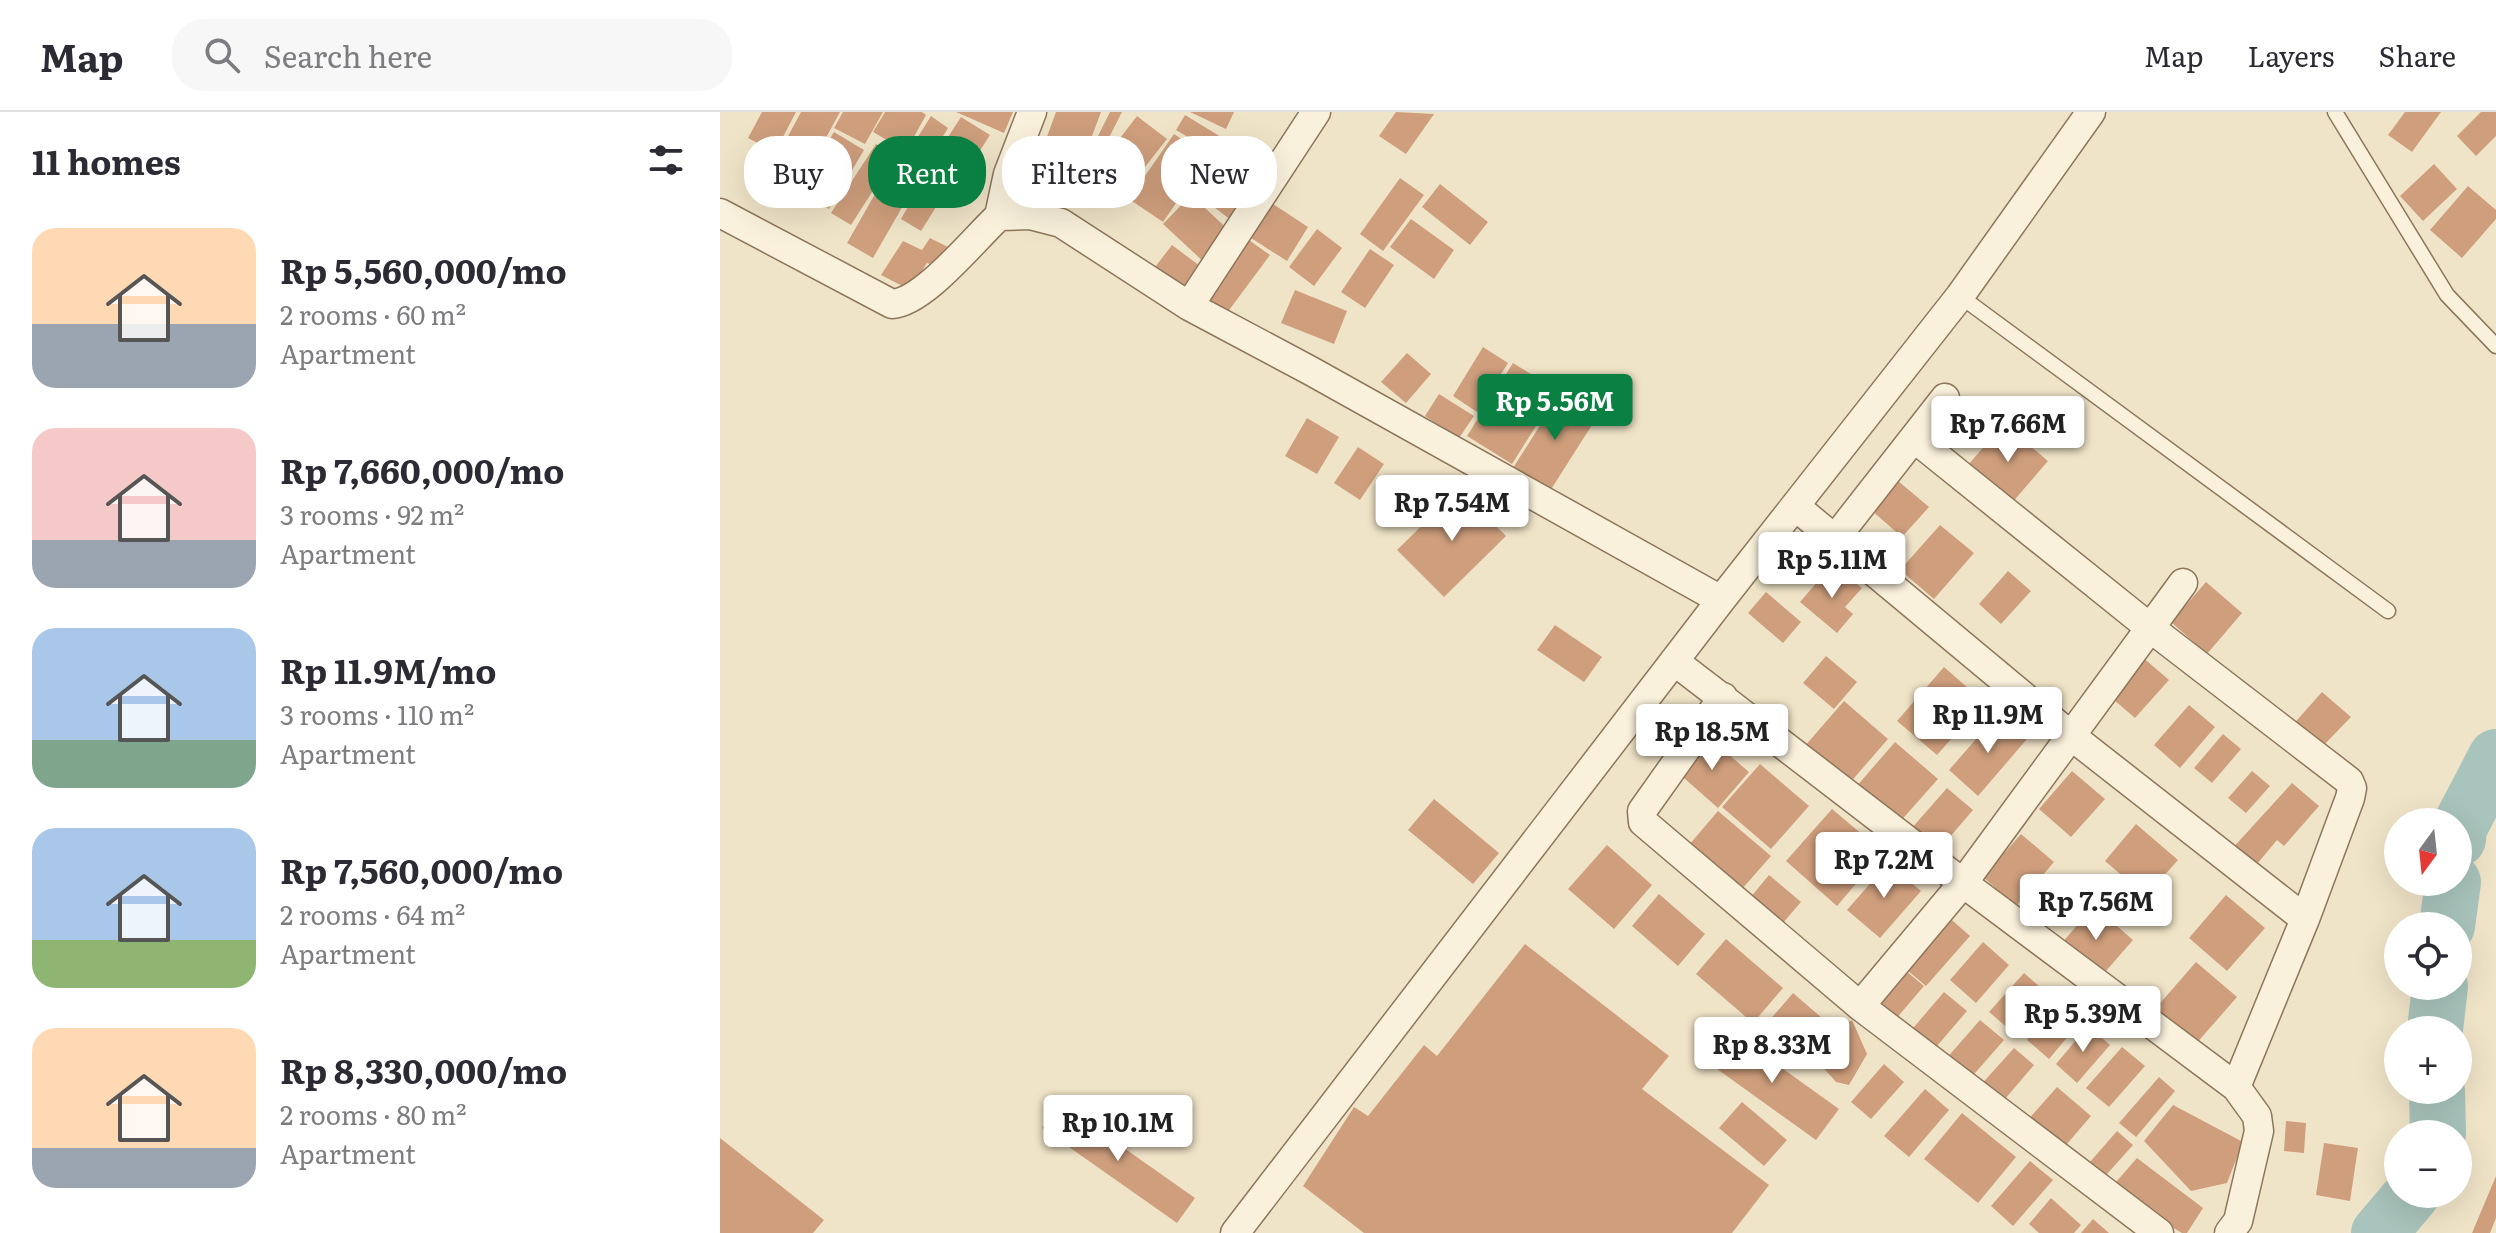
<!DOCTYPE html>
<meta charset="utf-8">
<style>
:root{--surface:#fff;--page:#f7f7f7;--text:#2b2b33;--muted:#7c7c81;--line:#e1e1e2;--accent:#0b8043}
body{margin:0;font-family:Literata,serif;background:var(--page);color:var(--text);height:100vh;display:flex;flex-direction:column;font-size:30px;white-space:nowrap}
*{box-sizing:border-box;margin:0}
p{font-size:26px;color:var(--muted)}
.icon{flex:none;width:44px;height:44px;fill:none;stroke:currentColor;stroke-width:2;stroke-linecap:round;stroke-linejoin:round}
.map{position:relative;flex:1;overflow:hidden}
.side{display:flex;flex-direction:column;background:var(--surface);width:720px}
.side>*{flex:none}
.banner{position:absolute;left:24px;top:24px;width:760px;height:72px;display:flex;gap:16px}
.needle{width:52px;rotate:195deg}
.fabs{position:absolute;left:1664px;top:696px;display:grid;gap:16px}
.fabs a{display:grid;place-items:center;width:88px;height:88px;border-radius:50%;background:var(--surface);box-shadow:0 8px 32px #0002;font-size:40px}
.price{position:absolute;translate:-50% -68px;padding:0 18px;border-radius:8px;background:#fff;color:#222;font-size:26px;line-height:52px;filter:drop-shadow(0 2px 4px #0008)}
.price::after{content:'';position:absolute;left:50%;top:48px;width:24px;height:18px;margin-left:-12px;background:inherit;clip-path:polygon(0 0,100% 0,50% 100%)}
.price.current{background:var(--accent);color:#fff}
ul{padding:0;list-style:none}
li{display:flex;align-items:center;gap:24px;height:200px;padding:0 32px}
li span{display:grid;place-items:center;flex:none;width:224px;height:160px;border-radius:24px;color:#555}
li>.icon{margin-inline-start:auto}
span .icon{width:96px;height:96px;fill:#fffc;stroke-width:1}
li b{font-size:34px}
h2{display:flex;justify-content:space-between;align-items:center;height:96px;padding:0 32px;font-size:34px}
.tag{padding:0 28px;border-radius:32px;background:var(--surface);box-shadow:0 8px 32px #0002;font-size:28px;line-height:72px}
.tag.current{background:var(--accent);color:#fff}
header{display:flex;align-items:center;gap:48px;box-sizing:border-box;height:112px;padding:0 40px;background:var(--surface);border-bottom:2px solid var(--line)}
header strong{font-size:38px}
nav{display:flex;gap:44px;margin-inline-start:auto;font-size:28px}
.search{width:560px;height:72px;background:var(--page);display:flex;align-items:center;gap:20px;box-sizing:border-box;padding:0 28px;border-radius:32px;color:var(--muted);font-size:30px}
main{display:flex;flex:1;min-height:0}
.map>svg:first-child{display:block}
.lines{fill:none;stroke-linecap:round;stroke-linejoin:round}
.river{stroke:#a9c4bc;stroke-width:56}
.building{fill:#cf9f7d}
.service-casing{stroke:#8d765c;stroke-width:17}
.minor-casing{stroke:#8d765c;stroke-width:31}
.service{stroke:#faf1dc;stroke-width:14}
.minor{stroke:#faf1dc;stroke-width:28}
</style>
<header>
<strong>Map</strong>
<div class="search"><svg class="icon" aria-label="search" viewBox="0 0 24 24"><circle cx="10" cy="10" r="6"/><path d="M15 15l6 6"/></svg>Search here</div>
<nav><a>Map</a><a>Layers</a><a>Share</a></nav>
</header>
<main>
<section class="side">
<h2>11 homes<svg class="icon" aria-label="filters" viewBox="0 0 24 24"><path d="M4 7h16M4 17h16"/><circle cx="9" cy="7" r="2"/><circle cx="15" cy="17" r="2"/></svg></h2>
<ul>
<li><span style="background:linear-gradient(#ffd9b3 60%,#9aa5b1 0)"><svg class="icon" aria-label="home" viewBox="0 0 24 24"><path d="M3 11l9-7 9 7M6 9v11h12V9"/></svg></span><div><b>Rp 5,560,000/mo</b><p>2 rooms · 60 m²</p><p>Apartment</p></div></li>
<li><span style="background:linear-gradient(#f6c9c9 70%,#9aa5b1 0)"><svg class="icon" aria-label="home" viewBox="0 0 24 24"><path d="M3 11l9-7 9 7M6 9v11h12V9"/></svg></span><div><b>Rp 7,660,000/mo</b><p>3 rooms · 92 m²</p><p>Apartment</p></div></li>
<li><span style="background:linear-gradient(#a9c7e8 70%,#7fa58c 0)"><svg class="icon" aria-label="home" viewBox="0 0 24 24"><path d="M3 11l9-7 9 7M6 9v11h12V9"/></svg></span><div><b>Rp 11.9M/mo</b><p>3 rooms · 110 m²</p><p>Apartment</p></div></li>
<li><span style="background:linear-gradient(#a9c7e8 70%,#8fb573 0)"><svg class="icon" aria-label="home" viewBox="0 0 24 24"><path d="M3 11l9-7 9 7M6 9v11h12V9"/></svg></span><div><b>Rp 7,560,000/mo</b><p>2 rooms · 64 m²</p><p>Apartment</p></div></li>
<li><span style="background:linear-gradient(#ffd9b3 75%,#9aa5b1 0)"><svg class="icon" aria-label="home" viewBox="0 0 24 24"><path d="M3 11l9-7 9 7M6 9v11h12V9"/></svg></span><div><b>Rp 8,330,000/mo</b><p>2 rooms · 80 m²</p><p>Apartment</p></div></li>
</ul>
</section>
<div class="map">
<svg width="1776" height="1121" viewBox="0 0 1776 1121">
<rect width="100%" height="100%" fill="#f0e4c8"/>
<g class="lines">
<path class="river" d="M1738 727 1739 716 1776 645
M1727 814 1733 770
M1715 918 1720 874
M1717 978 1718 1022
M1659 1121 1692 1082"/>
</g>
<path class="building" d="M42 0H76L55 40 28 26Z
M81 0H120L96 44 66 28Z
M123 0H163L145 32 114 16Z
M165 0H202L206 3 186 39 153 20Z
M236 0H293L284 21Z
M336 0H381L359 59 320 44Z
M390 0H402L373 57 364 52Z
M470 0H514L506 17Z
M676 0 714 2 686 42 659 24Z
M1685 0H1721L1692 40 1668 23Z
M1761 0H1776V24L1756 44 1737 24Z
M465 3 501 25 491 39 456 18Z
M211 4 228 16 194 71 176 60Z
M417 4 447 27 410 74 381 51Z
M241 5 270 23 237 74 208 56Z
M114 20 144 38 109 97 78 80Z
M454 22 488 45 443 110 409 87Z
M156 32 175 44 131 113 111 101Z
M503 48 542 79 516 112 477 82Z
M1714 52 1737 77 1703 109 1680 84Z
M166 63 192 78 153 146 127 131Z
M206 63 228 76 201 119 181 107Z
M680 66 704 83 663 139 640 122Z
M720 72 768 110 750 133 702 95Z
M1748 74 1776 98V107L1742 146 1710 118Z
M471 83 514 123 486 152 443 112Z
M553 92 588 115 567 149 531 126Z
M691 107 734 138 714 167 670 135Z
M597 117 622 136 594 174 569 155Z
M210 126 228 135 218 155 207 151 190 178 161 163 183 129 202 138Z
M526 126 550 143 501 209 478 192Z
M452 133 488 160 469 186 432 159Z
M650 137 674 153 645 196 621 180Z
M575 178 627 199 614 232 561 211Z
M763 235 788 251 757 300 733 284Z
M687 241 711 262 686 291 661 270Z
M793 251 838 279 792 352 747 324Z
M719 282 754 304 739 326 705 304Z
M840 282 877 305 830 379 793 356Z
M587 306 619 325 597 362 565 344Z
M1284 312 1328 349 1291 392 1247 354Z
M638 335 664 352 640 388 614 371Z
M1177 368 1209 395 1182 425 1151 398Z
M739 377 786 424 724 485 677 438Z
M1220 413 1254 441 1214 487 1180 458Z
M1119 458 1142 476 1125 495 1133 502 1117 521 1080 490 1105 461 1112 467Z
M1288 459 1311 479 1281 512 1259 492Z
M1486 470 1522 501 1487 542 1451 510Z
M1046 480 1081 510 1063 531 1028 501Z
M835 513 882 545 864 570 817 538Z
M1420 543 1449 568 1415 606 1387 582Z
M1106 544 1137 570 1114 597 1083 571Z
M1224 555 1264 590 1217 643 1177 609Z
M1602 580 1631 605 1602 635 1570 616Z
M1124 589 1168 627 1128 673 1084 635Z
M1469 593 1495 615 1460 656 1434 633Z
M1278 602 1307 627 1258 684 1229 658Z
M1503 622 1521 637 1492 671 1474 656Z
M986 623 1029 660 998 696 956 659Z
M1175 630 1218 667 1178 712 1136 675Z
M1040 652 1089 694 1051 737 1002 695Z
M1352 659 1385 687 1351 725 1319 697Z
M1532 659 1550 674 1526 701 1508 686Z
M1572 671 1599 694 1564 734 1557 728 1532 758 1510 739Z
M1227 676 1253 698 1217 740 1191 717Z
M714 687 779 741 753 772 688 718Z
M1112 697 1163 740 1117 794 1066 749Z
M998 699 1051 744 1015 785 963 740Z
M1416 712 1458 748 1426 784 1385 749Z
M1301 722 1334 750 1296 794 1263 765Z
M887 733 932 773 894 817 848 777Z
M1168 751 1201 779 1160 826 1127 798Z
M1049 763 1081 790 1056 819 1025 792Z
M939 782 985 822 958 854 912 814Z
M1506 783 1545 816 1507 859 1469 826Z
M1374 794 1413 828 1379 867 1340 833Z
M1225 802 1250 824 1206 874 1181 853Z
M1006 827 1063 876 1033 911 976 862Z
M1263 830 1289 853 1256 891 1230 868Z
M805 832 949 944 922 977 1049 1073 1012 1121H644L583 1074 634 995 648 1004 704 933 717 944Z
M1476 850 1517 885 1475 933 1435 897Z
M1180 854 1204 874 1169 915 1145 894Z
M1304 861 1330 884 1296 923 1269 900Z
M1224 880 1247 899 1211 941 1188 922Z
M1073 881 1102 906 1071 941 1042 917Z
M1339 890 1361 909 1329 947 1307 928Z
M1132 908 1147 942 1129 973 1116 970 1087 937Z
M1260 908 1284 928 1249 968 1225 948Z
M1368 914 1390 933 1357 971 1336 952Z
M1009 918 1119 997 1096 1028 986 949Z
M1402 935 1425 954 1389 995 1366 976Z
M1294 936 1314 953 1279 994 1258 976Z
M1164 952 1184 970 1151 1007 1131 990Z
M1439 965 1455 979 1416 1025 1399 1011Z
M1337 975 1371 1004 1340 1040 1306 1010Z
M1205 977 1229 998 1189 1045 1164 1024Z
M1022 990 1067 1028 1044 1054 999 1016Z
M340 991 475 1086 457 1111 322 1016Z
M1453 993 1523 1030 1507 1071 1471 1079 1424 1029Z
M1242 1001 1296 1045 1258 1091 1204 1047Z
M1566 1009 1586 1011 1584 1041 1564 1039Z
M1397 1019 1413 1033 1379 1071 1363 1058Z
M0 1026 104 1108 93 1121H0Z
M1604 1031 1638 1036 1630 1089 1596 1083Z
M1417 1046 1483 1096 1467 1121H1462L1389 1078Z
M1310 1049 1333 1068 1293 1114 1271 1094Z
M1776 1064V1106L1770 1121H1752Z
M1331 1086 1361 1113 1354 1121H1319L1309 1112Z
M1373 1107 1389 1121H1361Z"/>
<g class="lines">
<g class="service-casing">
<path id="service" d="M1615 0 1727 183 1776 234
M1240 184 1668 499"/>
</g>
<g class="minor-casing">
<path id="minor" d="M0 101 172 192C204 190 254 127 279 104L310 103 341 111 469 194 591 259 1001 488
M279 104 288 62 312 0
M469 194 596 0
M1194 326 1429 515 1629 669 1632 676 1630 686 1585 807 1516 975
M1075 394 1350 623 1585 807
M1114 428 1225 286
M954 549 1243 771 1516 975 1537 1004 1539 1019 1518 1109 1509 1121
M1003 585 922 699 923 710 1140 894 1439 1121
M1140 894 1243 771 1463 471
M515 1121 1001 488 1240 184 1371 0"/>
</g>
<use href="#service" class="service"/>
<use href="#minor" class="minor"/>
</g>
</svg>
<div class="fabs">
<a><svg class="needle" viewBox="-14 -14 28 28"><path d="M0-13l5 13h-10z" fill="#e53935"/><path d="M0 13l5-13h-10z" fill="#7c7c81"/></svg></a>
<a><svg class="icon" aria-label="locate" viewBox="0 0 24 24"><circle cx="12" cy="12" r="6"/><path d="M12 2v4M12 18v4M2 12h4M18 12h4"/></svg></a>
<a>+</a>
<a>−</a>
</div>
<b class="price current" style="left:835px;top:330px">Rp 5.56M</b>
<b class="price" style="left:1288px;top:352px">Rp 7.66M</b>
<b class="price" style="left:732px;top:431px">Rp 7.54M</b>
<b class="price" style="left:1112px;top:488px">Rp 5.11M</b>
<b class="price" style="left:1268px;top:643px">Rp 11.9M</b>
<b class="price" style="left:992px;top:660px">Rp 18.5M</b>
<b class="price" style="left:1164px;top:788px">Rp 7.2M</b>
<b class="price" style="left:1376px;top:830px">Rp 7.56M</b>
<b class="price" style="left:1363px;top:942px">Rp 5.39M</b>
<b class="price" style="left:1052px;top:973px">Rp 8.33M</b>
<b class="price" style="left:398px;top:1051px">Rp 10.1M</b>
<div class="banner">
<a class="tag">Buy</a>
<a class="tag current">Rent</a>
<a class="tag">Filters</a>
<a class="tag">New</a>
</div>
</div>
</main>
